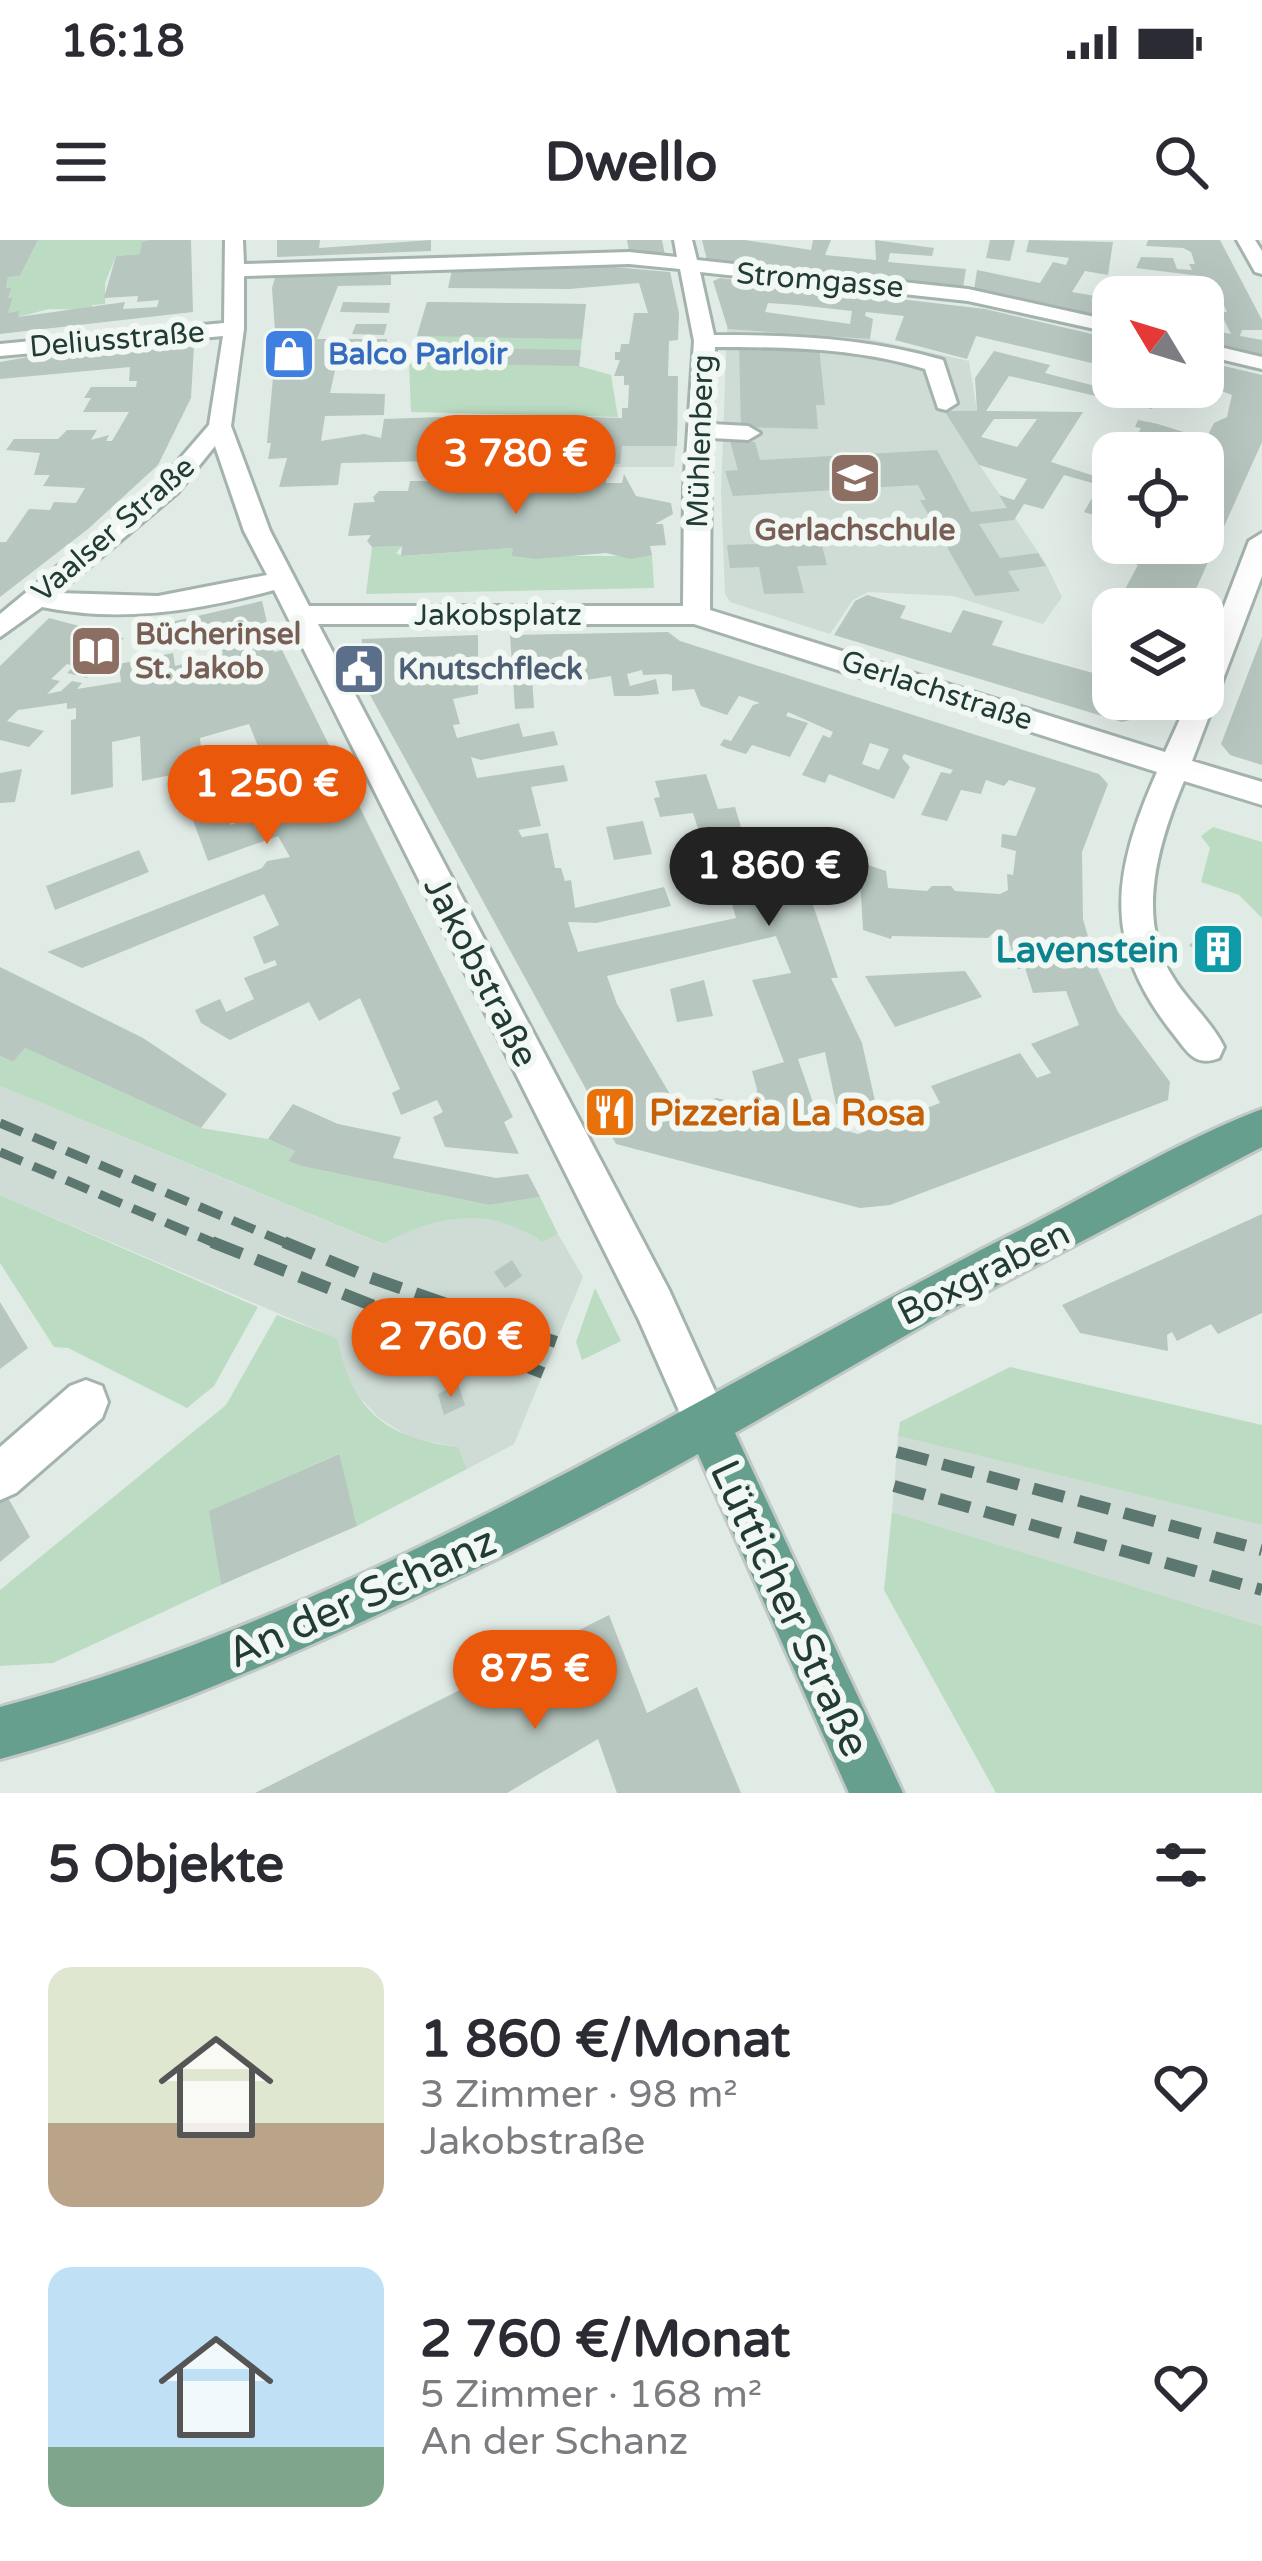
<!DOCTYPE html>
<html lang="de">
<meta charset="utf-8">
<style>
:root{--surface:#fff;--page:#f2f2f3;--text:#2b2b33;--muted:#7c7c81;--accent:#ea580c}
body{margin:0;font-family:"Varela Round",sans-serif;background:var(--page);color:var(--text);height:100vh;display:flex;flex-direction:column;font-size:45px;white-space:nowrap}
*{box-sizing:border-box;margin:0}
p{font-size:39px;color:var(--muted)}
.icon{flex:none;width:66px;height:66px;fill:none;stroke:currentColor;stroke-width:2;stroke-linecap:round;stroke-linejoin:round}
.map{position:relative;height:1553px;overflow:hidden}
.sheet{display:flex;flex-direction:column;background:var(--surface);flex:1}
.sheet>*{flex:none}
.needle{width:78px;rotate:308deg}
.fabs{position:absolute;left:1092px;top:36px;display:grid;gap:24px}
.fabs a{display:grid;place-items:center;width:132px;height:132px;border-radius:24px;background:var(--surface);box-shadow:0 12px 48px #0002;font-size:60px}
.price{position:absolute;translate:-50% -102px;padding:0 27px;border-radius:42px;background:var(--accent);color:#fff;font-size:39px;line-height:78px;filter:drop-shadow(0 3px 6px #0008)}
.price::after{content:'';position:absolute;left:50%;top:72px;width:36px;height:27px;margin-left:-18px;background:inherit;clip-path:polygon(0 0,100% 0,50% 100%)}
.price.current{background:#222;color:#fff}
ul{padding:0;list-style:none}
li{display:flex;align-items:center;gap:36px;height:300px;padding:0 48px}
li span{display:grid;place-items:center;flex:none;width:336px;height:240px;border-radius:24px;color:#555}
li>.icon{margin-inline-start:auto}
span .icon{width:144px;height:144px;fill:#fffc;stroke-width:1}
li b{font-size:51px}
h2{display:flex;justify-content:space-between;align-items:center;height:144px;padding:0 48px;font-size:51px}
.status{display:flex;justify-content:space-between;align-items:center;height:84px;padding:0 60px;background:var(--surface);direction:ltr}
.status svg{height:33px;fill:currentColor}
header{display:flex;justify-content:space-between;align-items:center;height:156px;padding:0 48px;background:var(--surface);font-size:54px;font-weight:700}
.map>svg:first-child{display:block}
.built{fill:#cfdbd5}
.green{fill:#bbdcc2}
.building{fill:#b7c6bf;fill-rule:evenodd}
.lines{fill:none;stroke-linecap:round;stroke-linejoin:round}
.minor-casing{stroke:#a4b3ad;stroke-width:6}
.major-casing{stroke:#c1c8c6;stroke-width:6}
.minor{fill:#fff;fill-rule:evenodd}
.major{fill:#679f8f;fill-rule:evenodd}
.rail-far1{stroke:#5c776f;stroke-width:9;stroke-dasharray:24 12;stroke-linecap:butt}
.rail{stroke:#5c776f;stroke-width:12;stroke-dasharray:32 15;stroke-linecap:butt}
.labels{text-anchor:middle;stroke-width:12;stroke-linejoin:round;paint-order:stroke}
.far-street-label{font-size:30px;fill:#223b34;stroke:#f1f8f4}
.far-shop-label{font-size:30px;font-weight:bold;fill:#366cbe;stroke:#f1f8f4;text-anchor:start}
.far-education-label{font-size:30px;font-weight:bold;fill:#785e54;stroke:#f1f8f4}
.far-service-label{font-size:30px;font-weight:bold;fill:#4e5e75;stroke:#f1f8f4;text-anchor:start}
.culture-label{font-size:36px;font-weight:bold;fill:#0d838f;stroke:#f1f8f4;text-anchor:end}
.street-label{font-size:36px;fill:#223b34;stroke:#f1f8f4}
.food-label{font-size:36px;font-weight:bold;fill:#c56008;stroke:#f1f8f4;text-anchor:start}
.near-street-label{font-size:42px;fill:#223b34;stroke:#f1f8f4}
</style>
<div class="status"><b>16:18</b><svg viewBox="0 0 49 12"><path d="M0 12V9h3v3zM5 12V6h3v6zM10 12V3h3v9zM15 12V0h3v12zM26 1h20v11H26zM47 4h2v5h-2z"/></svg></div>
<header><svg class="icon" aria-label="menu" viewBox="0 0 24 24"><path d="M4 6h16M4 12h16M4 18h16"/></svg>Dwello<svg class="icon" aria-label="search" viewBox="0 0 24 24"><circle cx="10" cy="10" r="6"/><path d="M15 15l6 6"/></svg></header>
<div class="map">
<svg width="1262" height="1553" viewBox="0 0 1262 1553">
<rect width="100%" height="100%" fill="#e1ebe6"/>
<path class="built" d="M727 88 870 99 969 121 977 171 944 172 1046 324 1062 357 1043 384 953 356 868 352 853 360 830 394 730 362 725 354 721 252Z
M524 178 678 179 674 227H520Z
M0 846 382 1004 419 985 458 975 513 984 542 1002 558 994 583 1037 514 1204 467 1229 458 1207 411 1198 379 1178 349 1146 336 1098 0 955Z
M898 1196 1262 1285V1386L892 1272Z"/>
<path class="green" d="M38 0H150L140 14 116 16 105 43V64L92 65 91 70 49 69 18 77V72L8 73 13 59 8 58 10 48H6L8 37 20 36Z
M427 62 586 64 579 126 611 135 618 177 411 172 409 123Z
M402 306 396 313 402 316 513 308V316C562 315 602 317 652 315L654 348 366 354 372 307Z
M1213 587 1262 602V678L1239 655 1201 642 1210 608 1201 596Z
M25 808 201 888 268 899 295 911 288 921 301 926 489 965 540 957 558 994 542 1002C488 965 437 975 383 1004L0 846V816L13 822Z
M0 955 258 1067 214 1146 187 1168 68 1108 54 1107 0 1023Z
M595 1048 621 1101 582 1120 576 1102Z
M277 1075 337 1098C352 1170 385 1198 458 1207L467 1229 357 1286 338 1214 210 1271 221 1345 53 1423 0 1426V1350L226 1165Z
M1010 1127 1262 1185V1285L898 1196 900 1182Z
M892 1272 1262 1386V1553H996L884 1350Z"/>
<path class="building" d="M0 0H38L20 36 8 37 6 48H11L8 58H13L8 73 19 71 18 77 125 62 123 69 157 67 159 60 137 62 138 56 104 58 116 16 140 14 142 2 150 0H191L193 72 0 94Z
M277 0H320L319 8 431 0V11L277 17Z
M627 0H662L665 15 629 11Z
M702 0H745L811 10 813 0H831L825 15 876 20 875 0 934 8 932 16 890 13 888 22 966 29 963 48 707 20Z
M990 0H1015L1010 21 986 18Z
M1029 0 1113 2 1108 35 1085 31 1072 52 1113 59V80L974 50 977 30 1040 43 1053 22 1066 25 1069 18 1026 12Z
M1148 0H1220L1262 80V90H1242L1240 96 1262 100V117L1203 104V89L1231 94 1220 72H1227L1223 63 1204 62 1197 50H1207L1200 36 1136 28 1141 17 1173 18 1177 29 1192 30 1189 24H1195L1191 12 1183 8 1146 6Z
M591 25 670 32 679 73 678 100 669 101 668 136H678L677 206H622L620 224 583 223 588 177 622 178V168H628L629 145H624V136H614L620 120H615V112H620L621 104H629L634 73H648L639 43 569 49 448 48 452 30Z
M303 35H391V45L338 46 317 99H387V114L364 113 366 106H334L337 122 330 153 385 154 384 175 325 176 321 201 364 194 381 198 384 179 441 177 439 221 341 223 338 245 279 247 287 218 268 219 271 203H267L276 105 272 48 275 38Z
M720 38 985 69 1113 99V128L976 96 967 119 895 100 904 76 866 72 865 76 873 79 870 99 728 89 713 41ZM768 63 797 65 852 71 850 84 765 72Z
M343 62 390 63 389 73 340 72Z
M427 62 586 64 582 99 417 96Z
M356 84H387L384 95 352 94Z
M186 103 194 106 191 158 158 225 88 289 0 357V302H6L29 269 50 270 54 262 76 263 85 248 43 246 50 235H34L40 213 6 210 14 199H58L67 190H97L91 200 109 195 106 201H112L129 172H83L91 158H84L91 147H136L137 141H129L130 127 0 139V122L56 112Z
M739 105 819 107 825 165H816L818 189 741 187Z
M414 107 467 108 581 110 579 126 409 123Z
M994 111 1050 125 1045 133 1103 148 1108 139 1113 140V147H1181L1175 160 1158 156 1152 169 1009 136 986 171 1083 172 1051 222 1113 242V249L1064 235 1043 269 1024 264 1014 280 979 284 1000 318 1038 313 1046 326 1008 331 1020 351 975 356 920 260H926L918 245 733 256 725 231 738 230 730 201 755 202 760 220 937 210 971 272 1007 268 999 255 1014 260 1027 239 979 225 944 171H977L975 138ZM994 179H1037L1017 207 981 197Z
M1203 121 1262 135V202L1187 369H1130L1117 364 1138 325 1097 313 1104 301 1152 316 1155 311 1132 303H1203V213L1136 197 1141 188 1135 187 1138 180 1158 184 1206 199 1214 183 1227 177 1232 155 1203 144Z
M578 229 606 232V243H622L624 234 636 256 671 263 673 274 655 284H663L666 305 650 306 652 315 631 319 606 313 536 319 512 316 513 308 401 316 402 306 372 307 367 301 371 295 348 296 354 263 375 262 373 257 379 251H408L410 241 514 242V234Z
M1096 251 1113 256V281L1084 272Z
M821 302 827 325 797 326 804 353 764 354 759 327 730 328 727 305Z
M867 355 906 366 900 378 951 393 963 370 1003 381 992 405 1104 436 1112 420 1105 417 1113 402V459H1146L1138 478 1122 482 834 395 855 361Z
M262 361 274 412 282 410 513 877 504 882 519 914 445 907 433 877 443 872 437 860 401 875 392 853 400 849 360 758 319 781 309 762 230 800 201 783 195 770 220 759 226 772 254 759 244 738 277 725 275 720 264 724 253 697 279 685 264 654 82 728 47 712 262 628 267 621 290 617 278 596 208 621 176 534 142 541 140 496 112 502 113 547 71 555V480L76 479V468L67 469V463L18 470 7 481 44 491 29 507 0 500V426L49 378 124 398 87 438 67 433 74 426 67 424 51 439 60 441 47 454 61 451 72 441 82 443 77 449 121 442 119 424 173 413 175 426 223 414 221 405 210 407 206 391 149 405 145 388ZM249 484 260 511 268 508 276 526 264 524 221 537 216 525 203 528 200 498ZM285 545 292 562 231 585 225 572 277 554Z
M668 392 680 401 1099 534 1108 544 1082 612 1083 679 1096 725 1118 772 1170 842 1168 860 890 965 860 968 616 904 364 444 359 425 362 399 478 395V454L453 459 460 484 453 485 457 498 519 483 523 497 554 491 558 505 481 520 471 517 477 538 564 525 568 541 531 547 541 586 518 590 522 597 548 593 555 628H561L565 641 571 640 575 668 664 647 671 666 596 683 568 682 578 712 736 678 725 639 715 641 693 573 660 577 654 558 660 557 655 541 706 534 718 569 735 567 754 631 784 627 804 639 838 738H831L862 803 875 861 836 864 825 812 798 819 820 883 858 894 940 863 931 846 1020 813 1037 838 1051 833 1031 804 1079 785 1066 751 1033 753 1025 728 1018 729 1007 696 998 689 988 698 892 696 891 699 863 690 859 622 886 631 888 648 927 651 932 646H951L955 651 1000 654 1008 650 1007 634 1013 635 1016 611 1001 607 1002 594 1016 596 1036 548 1009 540 1004 546 986 540 981 554 961 550 947 581 921 575 941 532 950 534 953 530 904 514 902 518 910 527 894 559 829 534 825 543 802 535 823 495 830 498 833 492 788 472 786 476 808 483 790 517 752 505 746 514 726 508 720 505 724 499 731 501 753 465 760 463 739 456 727 475 701 466 694 449 672 451V435L667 434 643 435 642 430 627 434 630 446 656 439 659 454 638 456H614L611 436 562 444V438L545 439V433H526L532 437 534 468 515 469 510 395ZM442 416 443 432 415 436 417 417ZM870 503 889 509 879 530 862 524ZM776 696 791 733 752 740 784 822 752 831 757 849 754 866 716 858 681 873 617 764 607 736Z
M1262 397V525L1230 515 1221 504Z
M22 529 15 562 0 563V533Z
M643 581 652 614 614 620 606 587Z
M139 610 149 632 55 670 46 646Z
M1217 685 1241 707 1239 725H1213L1189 705Z
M0 727 143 798 227 854 201 888 25 808 13 822 0 816Z
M965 731 982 757 895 787 865 736Z
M704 740 713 776 677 782 670 749Z
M293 864 338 884 401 897 393 918 496 938 528 934 540 957 489 965 301 926 288 921 295 911 268 899Z
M1262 974V1073L1218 1094 1211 1084 1177 1101 1172 1092 1167 1095 1168 1111 1080 1093 1062 1065Z
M512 1020 522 1036 505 1048 494 1032Z
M0 1062 28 1108 0 1129Z
M458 1144 465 1165 444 1175 438 1154Z
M339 1214 357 1286 221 1345 209 1271Z
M6 1254 30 1297 0 1322V1259Z
M609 1375 647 1473 697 1447 741 1553H617L598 1499 507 1553H255Z"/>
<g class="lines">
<g class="minor-casing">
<path id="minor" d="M225 0H243L244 24 629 12 677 17 674 0H692L697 20 968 49 1113 81V93L968 61 700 32 714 95C792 95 867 98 943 120L957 163 946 170 938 168 925 129C857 108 786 107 715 107L711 184 748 186 760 193 748 200 711 198 710 370 1165 512 1189 459H1203V421L1249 301 1262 293V336L1192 521 1262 542V565L1184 541C1159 601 1134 679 1174 739 1189 763 1212 782 1224 807L1219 818C1196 827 1188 813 1175 796 1101 704 1112 634 1157 532L694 384H318L669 1050 729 1182 723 1198 707 1204 691 1198 639 1080 274 350C197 371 121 383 42 367L0 397V374L159 243 209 185 223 96 0 116V104L224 83ZM629 24 680 29 694 101 684 249 683 366H309L270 291 231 186 244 89V36ZM215 206 244 291 267 335 158 356 58 353 177 253Z
M1237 0H1255L1262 11V34L1255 32Z
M1203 103 1262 117V129L1203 115Z
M86 1140 102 1146 108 1162 102 1178 16 1253 0 1260V1207L70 1146Z"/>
</g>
<g class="major-casing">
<path id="major" d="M1262 869V907L945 1073 735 1193 903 1553H849L698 1214C594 1273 487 1325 377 1375 254 1431 132 1484 0 1519V1467C366 1371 684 1160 1018 991 1098 951 1178 901 1262 869Z"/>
</g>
<use href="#minor" class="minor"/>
<use href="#major" class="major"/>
<path class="rail-far1" d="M0 883 291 1005
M0 912 219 1005"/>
<path class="rail" d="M212 1002 543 1133
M284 1002 366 1036 556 1102
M897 1212 1262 1310
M894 1246 1262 1350"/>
</g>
<defs>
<g id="shop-square" transform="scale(2.7)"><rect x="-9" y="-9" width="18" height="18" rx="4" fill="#3f7fe0" stroke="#f1f8f4"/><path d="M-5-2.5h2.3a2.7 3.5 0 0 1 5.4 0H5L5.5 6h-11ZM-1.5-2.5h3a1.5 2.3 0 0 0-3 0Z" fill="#fff"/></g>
<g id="school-square" transform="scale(2.7)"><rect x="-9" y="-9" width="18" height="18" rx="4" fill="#8d6e63" stroke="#f1f8f4"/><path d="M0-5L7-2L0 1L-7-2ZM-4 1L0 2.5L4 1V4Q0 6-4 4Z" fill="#fff"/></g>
<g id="library-square" transform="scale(2.7)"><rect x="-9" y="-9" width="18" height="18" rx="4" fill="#8d6e63" stroke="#f1f8f4"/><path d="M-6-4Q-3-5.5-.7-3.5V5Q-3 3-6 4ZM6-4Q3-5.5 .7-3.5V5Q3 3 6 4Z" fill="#fff"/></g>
<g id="civic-square" transform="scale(2.7)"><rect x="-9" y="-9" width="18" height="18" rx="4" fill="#5c6f8a" stroke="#f1f8f4"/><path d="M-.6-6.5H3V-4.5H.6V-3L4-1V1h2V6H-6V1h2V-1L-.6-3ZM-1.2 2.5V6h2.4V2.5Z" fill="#fff"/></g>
<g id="building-square" transform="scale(2.7)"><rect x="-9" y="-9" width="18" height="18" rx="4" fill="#0f9aa8" stroke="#f1f8f4"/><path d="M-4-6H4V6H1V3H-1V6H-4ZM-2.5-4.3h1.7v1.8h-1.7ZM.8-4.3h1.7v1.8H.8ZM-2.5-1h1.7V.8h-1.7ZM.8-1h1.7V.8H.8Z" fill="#fff"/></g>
<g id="restaurant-square" transform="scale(2.7)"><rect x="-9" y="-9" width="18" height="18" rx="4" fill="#e8710a" stroke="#f1f8f4"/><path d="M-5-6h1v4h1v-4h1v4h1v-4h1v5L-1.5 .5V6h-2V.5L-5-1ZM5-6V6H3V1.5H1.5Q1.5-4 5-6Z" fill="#fff"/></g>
</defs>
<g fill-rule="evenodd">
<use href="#shop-square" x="289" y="114"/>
<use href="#school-square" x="855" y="238"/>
<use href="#library-square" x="96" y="411"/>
<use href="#civic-square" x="359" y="429"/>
<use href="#building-square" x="1218" y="709"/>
<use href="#restaurant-square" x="610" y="872"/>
</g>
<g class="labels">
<g class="far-street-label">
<text transform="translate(820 40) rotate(5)" y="10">Stromgasse</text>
<text transform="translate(117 99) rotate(-5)" y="10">Deliusstraße</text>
<text transform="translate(700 201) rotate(-88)" y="10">Mühlenberg</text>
<text transform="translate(113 289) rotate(-41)" y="10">Vaalser Straße</text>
<text x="498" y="385">Jakobsplatz</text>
<text transform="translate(937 450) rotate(18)" y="10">Gerlachstraße</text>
</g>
<g class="far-shop-label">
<text x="328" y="124">Balco Parloir</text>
</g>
<g class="far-education-label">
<text x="855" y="300">Gerlachschule</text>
<text x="135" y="404" text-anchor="start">Bücherinsel<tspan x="135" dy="34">St. Jakob</tspan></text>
</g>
<g class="far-service-label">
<text x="398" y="439">Knutschfleck</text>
</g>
<g class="culture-label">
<text x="1179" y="722">Lavenstein</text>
</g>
<g class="street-label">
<text transform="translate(482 731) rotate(63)" y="13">Jakobstraße</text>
<text transform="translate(983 1032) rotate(-27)" y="13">Boxgraben</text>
</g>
<g class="food-label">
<text x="649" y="885">Pizzeria La Rosa</text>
</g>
<g class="near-street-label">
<text transform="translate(361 1356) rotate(-24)" y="15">An der Schanz</text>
<text transform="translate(791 1368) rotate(65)" y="15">Lütticher Straße</text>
</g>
</g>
</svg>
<div class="fabs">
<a><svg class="needle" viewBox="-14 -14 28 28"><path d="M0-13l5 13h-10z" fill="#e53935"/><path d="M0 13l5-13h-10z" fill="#7c7c81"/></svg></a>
<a><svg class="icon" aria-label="locate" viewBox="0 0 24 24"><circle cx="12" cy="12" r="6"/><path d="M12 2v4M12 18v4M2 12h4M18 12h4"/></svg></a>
<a><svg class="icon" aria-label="layers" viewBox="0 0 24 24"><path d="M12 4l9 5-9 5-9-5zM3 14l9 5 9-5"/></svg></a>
</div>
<b class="price" style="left:516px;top:277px">3 780 €</b>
<b class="price" style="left:267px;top:607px">1 250 €</b>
<b class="price current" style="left:769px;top:689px">1 860 €</b>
<b class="price" style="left:451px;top:1160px">2 760 €</b>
<b class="price" style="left:535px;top:1492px">875 €</b>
</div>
<section class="sheet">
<h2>5 Objekte<svg class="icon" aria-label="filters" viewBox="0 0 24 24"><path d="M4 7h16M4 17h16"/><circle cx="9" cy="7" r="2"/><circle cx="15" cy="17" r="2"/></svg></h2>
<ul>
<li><span style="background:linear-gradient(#dfe7d0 65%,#b9a48a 0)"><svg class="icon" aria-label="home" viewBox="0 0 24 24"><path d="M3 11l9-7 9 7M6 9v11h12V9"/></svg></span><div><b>1 860 €/Monat</b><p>3 Zimmer · 98 m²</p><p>Jakobstraße</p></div><svg class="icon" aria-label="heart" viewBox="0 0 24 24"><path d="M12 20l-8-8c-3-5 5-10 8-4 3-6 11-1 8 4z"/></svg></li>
<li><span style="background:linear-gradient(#bfe0f5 75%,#7fa58c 0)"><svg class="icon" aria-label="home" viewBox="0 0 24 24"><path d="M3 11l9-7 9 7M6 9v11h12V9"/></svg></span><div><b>2 760 €/Monat</b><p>5 Zimmer · 168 m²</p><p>An der Schanz</p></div><svg class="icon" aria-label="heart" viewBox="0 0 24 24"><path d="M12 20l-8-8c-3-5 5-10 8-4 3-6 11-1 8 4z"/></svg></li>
</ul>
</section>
